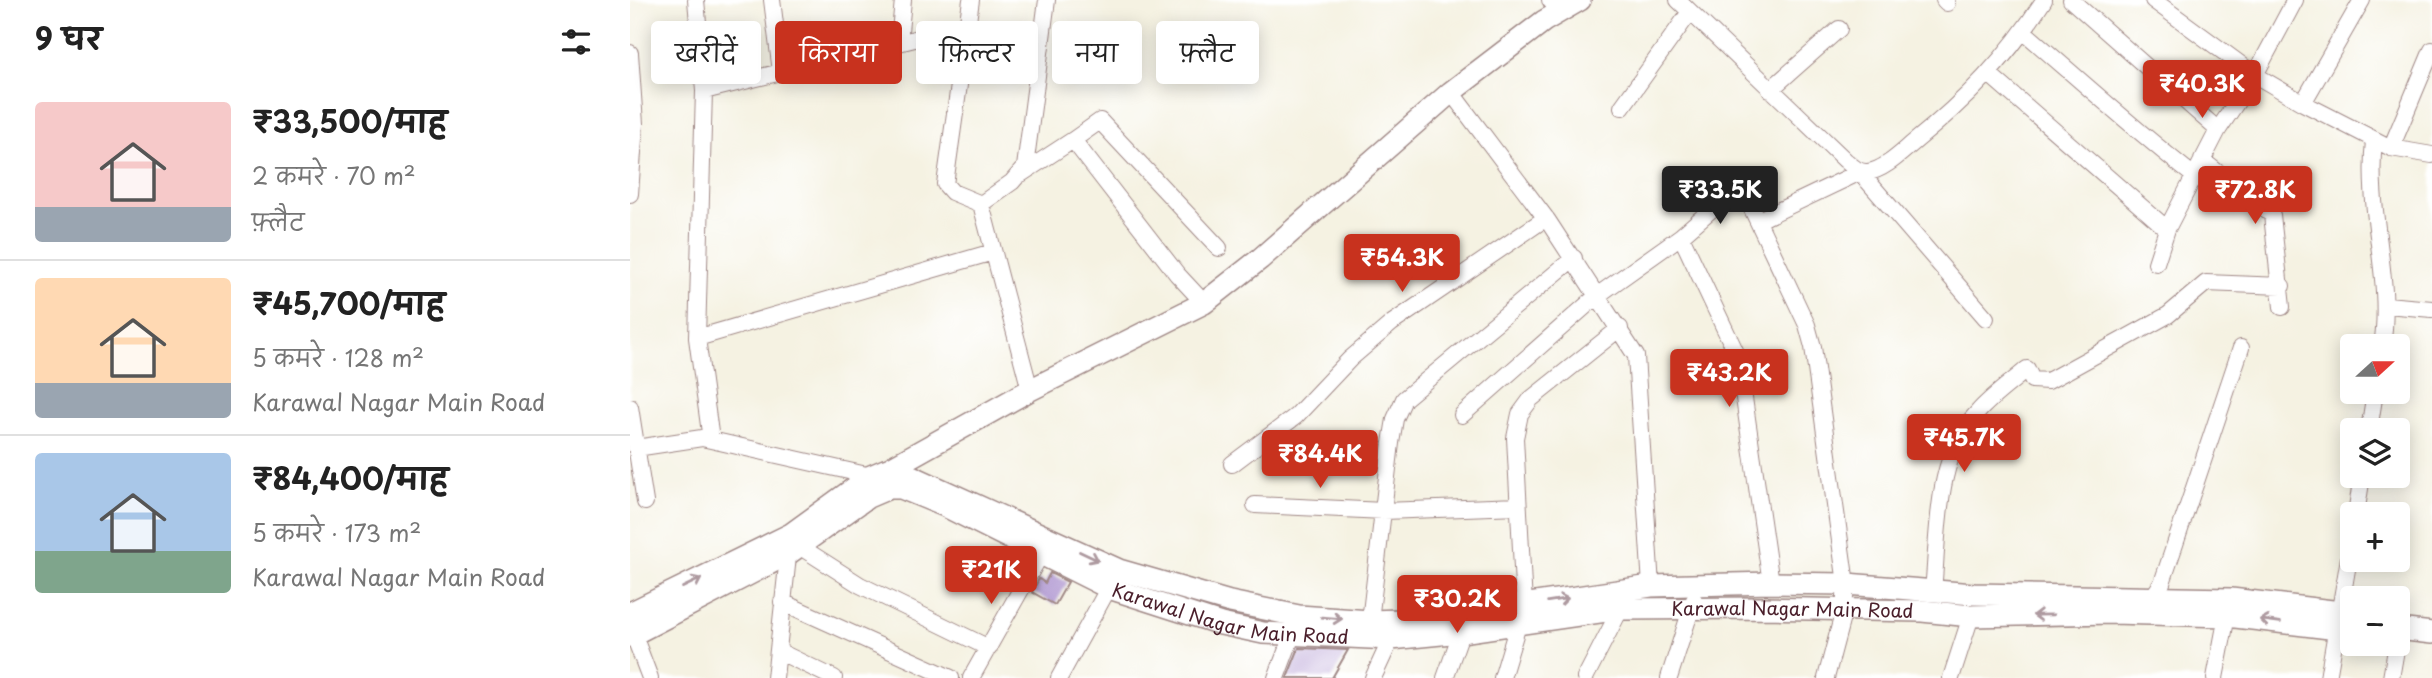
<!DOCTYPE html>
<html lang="hi">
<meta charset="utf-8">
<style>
:root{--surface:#fff;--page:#f2f2f2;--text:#222;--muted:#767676;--line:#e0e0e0;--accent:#c8321e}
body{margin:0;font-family:"Playpen Sans","Playpen Sans Deva",sans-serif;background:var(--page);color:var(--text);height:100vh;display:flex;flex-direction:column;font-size:26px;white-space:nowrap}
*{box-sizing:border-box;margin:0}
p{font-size:23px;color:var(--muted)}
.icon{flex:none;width:38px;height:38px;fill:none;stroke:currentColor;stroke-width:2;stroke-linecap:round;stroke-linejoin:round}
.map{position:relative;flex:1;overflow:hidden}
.drawer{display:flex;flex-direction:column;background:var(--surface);width:630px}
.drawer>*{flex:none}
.top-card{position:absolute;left:21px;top:21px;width:665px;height:63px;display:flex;gap:14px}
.needle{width:46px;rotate:69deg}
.tools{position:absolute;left:1710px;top:334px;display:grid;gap:14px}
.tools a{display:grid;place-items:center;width:70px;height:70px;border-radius:7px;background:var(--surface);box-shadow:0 4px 18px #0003;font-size:35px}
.price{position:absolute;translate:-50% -60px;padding:0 16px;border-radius:7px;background:var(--accent);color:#fff;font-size:23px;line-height:46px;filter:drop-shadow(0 2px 4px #0008)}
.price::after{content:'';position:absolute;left:50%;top:42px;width:21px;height:16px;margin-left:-10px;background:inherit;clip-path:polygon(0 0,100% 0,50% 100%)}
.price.selected{background:#222;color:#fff}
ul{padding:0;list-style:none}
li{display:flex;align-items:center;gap:21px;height:175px;padding:0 35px}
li+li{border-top:2px solid var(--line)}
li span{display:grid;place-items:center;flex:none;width:196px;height:140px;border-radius:7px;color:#555}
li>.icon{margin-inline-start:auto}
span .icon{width:84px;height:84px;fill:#fffc;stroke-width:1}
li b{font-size:30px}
h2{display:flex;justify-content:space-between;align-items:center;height:84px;padding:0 35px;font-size:30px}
.pill{padding:0 24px;border-radius:7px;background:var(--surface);box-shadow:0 4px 18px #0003;font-size:24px;line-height:63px}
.pill.selected{background:var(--accent);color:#fff}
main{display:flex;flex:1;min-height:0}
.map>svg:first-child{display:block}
.building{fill:#b199d2}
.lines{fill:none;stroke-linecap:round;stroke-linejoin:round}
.minor-casing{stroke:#a08886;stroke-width:18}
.tertiary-casing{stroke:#a08886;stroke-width:24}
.minor{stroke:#fff;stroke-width:16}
.tertiary{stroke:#fff;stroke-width:21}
.oneway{stroke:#ae9aa0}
.labels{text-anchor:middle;stroke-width:5;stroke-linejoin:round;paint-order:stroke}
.street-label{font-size:19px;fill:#4a1f2b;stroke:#fff}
</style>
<main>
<section class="drawer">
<h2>9 घर<svg class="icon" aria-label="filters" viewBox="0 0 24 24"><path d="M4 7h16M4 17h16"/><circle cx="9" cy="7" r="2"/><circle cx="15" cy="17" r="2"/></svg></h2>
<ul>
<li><span style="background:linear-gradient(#f6c9c9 75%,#9aa5b1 0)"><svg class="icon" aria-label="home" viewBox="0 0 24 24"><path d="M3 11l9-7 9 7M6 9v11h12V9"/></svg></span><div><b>₹33,500/माह</b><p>2 कमरे · 70 m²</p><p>फ़्लैट</p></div></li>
<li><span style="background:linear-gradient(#ffd9b3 75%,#9aa5b1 0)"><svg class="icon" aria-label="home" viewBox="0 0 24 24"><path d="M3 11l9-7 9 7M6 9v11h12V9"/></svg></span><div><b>₹45,700/माह</b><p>5 कमरे · 128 m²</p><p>Karawal Nagar Main Road</p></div></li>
<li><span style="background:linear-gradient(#a9c7e8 70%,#7fa58c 0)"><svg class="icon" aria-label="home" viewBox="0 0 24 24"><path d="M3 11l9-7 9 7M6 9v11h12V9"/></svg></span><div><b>₹84,400/माह</b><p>5 कमरे · 173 m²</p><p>Karawal Nagar Main Road</p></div></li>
</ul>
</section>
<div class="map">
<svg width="1802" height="678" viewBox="0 0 1802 678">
<rect width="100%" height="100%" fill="#fff"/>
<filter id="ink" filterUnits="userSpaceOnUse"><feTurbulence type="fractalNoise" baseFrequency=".0143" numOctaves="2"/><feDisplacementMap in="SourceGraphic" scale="14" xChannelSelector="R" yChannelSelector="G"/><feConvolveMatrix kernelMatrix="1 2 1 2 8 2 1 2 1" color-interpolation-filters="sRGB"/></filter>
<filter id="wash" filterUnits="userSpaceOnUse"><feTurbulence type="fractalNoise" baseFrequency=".00686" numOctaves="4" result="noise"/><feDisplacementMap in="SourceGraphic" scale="28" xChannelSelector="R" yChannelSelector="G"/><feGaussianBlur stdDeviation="1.57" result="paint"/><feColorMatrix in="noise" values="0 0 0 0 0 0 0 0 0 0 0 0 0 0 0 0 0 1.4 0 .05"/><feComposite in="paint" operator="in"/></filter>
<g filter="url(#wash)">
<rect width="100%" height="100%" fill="#f5f2e2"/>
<g id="blocks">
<path class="building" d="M420 573 438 582 425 605 402 592 409 579 415 583Z
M669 648 718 650 702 678H657Z"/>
</g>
</g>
<g filter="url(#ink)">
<use href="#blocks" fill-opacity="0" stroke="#a08886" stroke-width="2"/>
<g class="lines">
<g class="minor-casing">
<path id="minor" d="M66 0 74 91 67 338 81 440
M142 0 151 72
M341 0 315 184 322 192 351 204 400 390
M920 0 930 11
M1048 0 1215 160C1222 166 1228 173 1238 172 1254 170 1271 153 1283 143 1336 100 1377 58 1414 0
M1314 0 1317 3
M1441 0 1588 130
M1523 0 1625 75 1673 103 1761 148 1802 155
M1393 31C1450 80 1505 130 1564 176
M269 42 273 0
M0 53 5 124 0 194
M1359 74 1537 229
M1140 90 1209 29
M74 91 337 26
M821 92 918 221 1006 356 1021 586
M1673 103 1732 0
M992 107 1060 12
M443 140 470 121 589 248
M1744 141C1736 212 1763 279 1752 346
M1761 148 1802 50
M1572 160 1642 215 1652 307
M391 174 443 140 547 274 574 303
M351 204 382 182 395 167 417 0
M1129 220 1230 172 1356 318
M1051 236 1108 357 1141 583
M1526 263 1537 229 1588 130 1625 75 1665 0
M1756 305 1802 309
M67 338 363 252
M0 407 15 502
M832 415 968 295 1051 236 1091 201 1113 190 1177 325 1183 347 1216 584 1214 610 1196 678
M1739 430 1745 392
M6 448 72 438 241 476 244 481
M602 464 666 416 720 359 762 323 916 218
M625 505 754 511 888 506
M1726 514 1732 476
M169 546 230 585 359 648
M1303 591C1309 533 1304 457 1348 412 1362 396 1381 383 1397 369L1402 380 1418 381 1538 315 1576 283 1652 286
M1522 598 1532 583 1611 348
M152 602 321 678
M740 621 761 443 765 419 774 399 944 258
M0 625 20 678
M148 651 204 678
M145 678 159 547
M341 678 412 552
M429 678 484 578
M646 678 666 625
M743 678 761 639 762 629
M815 678 835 622
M872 678 894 605 885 438 890 414 901 399 990 328
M955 678 994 602
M1039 678 1064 600
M1321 678 1341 616
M1585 678 1599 605
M1698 678 1722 541
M1761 678 1767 644"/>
</g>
<g class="tertiary-casing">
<g id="tertiary">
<path d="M255 471 400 390 574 303 630 259 821 92 914 21 950 0"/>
<path d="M0 613 161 534 241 476 255 470 266 469 489 570 600 602 669 616 740 621 770 620 838 613 1021 586 1141 583 1216 584 1344 594 1601 599 1711 612 1722 617"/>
<path d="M1768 629 1802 633"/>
<path id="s1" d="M0 636 158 554 238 497 259 488H271L315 506 479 588 591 624 633 633 761 639 831 632 990 609 1133 608 1292 611 1341 616 1482 613 1597 616 1708 629 1722 626"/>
</g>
</g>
<use href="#minor" class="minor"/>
<use href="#tertiary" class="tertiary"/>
</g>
<defs><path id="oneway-shaft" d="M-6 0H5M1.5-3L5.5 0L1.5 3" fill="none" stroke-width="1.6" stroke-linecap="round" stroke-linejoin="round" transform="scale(1.75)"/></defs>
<g class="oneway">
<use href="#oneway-shaft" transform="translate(459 556) rotate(25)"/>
<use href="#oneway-shaft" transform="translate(62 583) rotate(-26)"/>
<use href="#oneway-shaft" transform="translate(928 600) rotate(-9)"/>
<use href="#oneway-shaft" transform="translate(1413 615) rotate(179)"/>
<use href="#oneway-shaft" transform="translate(702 618) rotate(5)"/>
<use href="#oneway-shaft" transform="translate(1640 621) rotate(-173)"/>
</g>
</g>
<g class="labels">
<g class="street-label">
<text dy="7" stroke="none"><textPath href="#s1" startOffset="1234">Karawal Nagar Main Road</textPath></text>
<text dy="7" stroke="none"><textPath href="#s1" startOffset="667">Karawal Nagar Main Road</textPath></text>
</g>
</g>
</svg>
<div class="tools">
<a><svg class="needle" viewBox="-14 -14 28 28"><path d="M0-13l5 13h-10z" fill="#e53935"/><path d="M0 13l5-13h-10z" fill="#767676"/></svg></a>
<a><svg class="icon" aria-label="layers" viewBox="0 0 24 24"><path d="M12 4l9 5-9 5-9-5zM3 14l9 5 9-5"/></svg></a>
<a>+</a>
<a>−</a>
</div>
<b class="price" style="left:1572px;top:120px">₹40.3K</b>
<b class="price selected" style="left:1090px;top:226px">₹33.5K</b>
<b class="price" style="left:1625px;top:226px">₹72.8K</b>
<b class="price" style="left:772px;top:294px">₹54.3K</b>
<b class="price" style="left:1099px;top:409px">₹43.2K</b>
<b class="price" style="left:1334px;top:474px">₹45.7K</b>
<b class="price" style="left:690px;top:490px">₹84.4K</b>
<b class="price" style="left:361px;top:606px">₹21K</b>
<b class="price" style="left:827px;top:635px">₹30.2K</b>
<div class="top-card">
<a class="pill">खरीदें</a>
<a class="pill selected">किराया</a>
<a class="pill">फ़िल्टर</a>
<a class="pill">नया</a>
<a class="pill">फ़्लैट</a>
</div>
</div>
</main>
